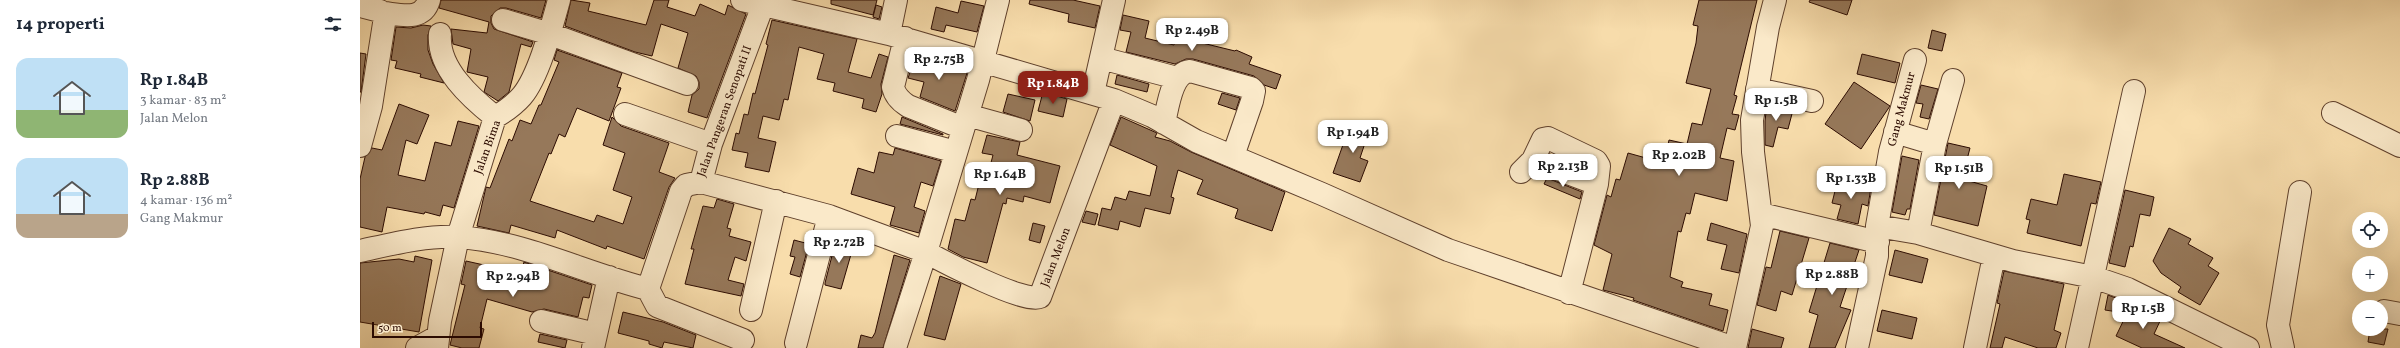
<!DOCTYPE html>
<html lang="id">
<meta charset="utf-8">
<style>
:root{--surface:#fff;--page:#f6f6f7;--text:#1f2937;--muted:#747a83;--accent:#8f2418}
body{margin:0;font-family:Vollkorn,serif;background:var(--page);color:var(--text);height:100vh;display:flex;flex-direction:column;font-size:15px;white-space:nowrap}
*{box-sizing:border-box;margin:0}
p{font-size:13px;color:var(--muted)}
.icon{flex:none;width:22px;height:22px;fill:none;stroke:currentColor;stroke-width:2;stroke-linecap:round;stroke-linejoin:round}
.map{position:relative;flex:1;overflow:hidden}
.side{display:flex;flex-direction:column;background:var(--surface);width:360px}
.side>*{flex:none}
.controls{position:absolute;left:1992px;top:212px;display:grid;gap:8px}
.controls a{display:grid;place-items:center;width:36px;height:36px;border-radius:50%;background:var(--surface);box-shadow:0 4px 16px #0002;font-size:20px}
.scale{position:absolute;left:12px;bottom:10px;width:110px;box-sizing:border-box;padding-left:4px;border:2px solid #2c0b01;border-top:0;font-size:11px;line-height:14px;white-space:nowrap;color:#2c0b01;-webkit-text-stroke:3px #fae9c9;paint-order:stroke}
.price{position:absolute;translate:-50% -34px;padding:0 9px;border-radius:8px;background:#fff;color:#222;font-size:13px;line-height:26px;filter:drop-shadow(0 1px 2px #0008)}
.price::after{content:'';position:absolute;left:50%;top:24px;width:12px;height:9px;margin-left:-6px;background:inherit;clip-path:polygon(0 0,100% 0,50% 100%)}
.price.selected{background:var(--accent);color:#fff}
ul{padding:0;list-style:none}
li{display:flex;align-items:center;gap:12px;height:100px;padding:0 16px}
li span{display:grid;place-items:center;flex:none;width:112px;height:80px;border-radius:12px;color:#555}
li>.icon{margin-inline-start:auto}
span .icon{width:48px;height:48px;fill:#fffc;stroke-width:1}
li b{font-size:17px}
h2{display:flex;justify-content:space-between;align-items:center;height:48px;padding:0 16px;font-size:17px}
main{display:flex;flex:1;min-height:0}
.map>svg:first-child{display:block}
.building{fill:#96785a;stroke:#2c0b01}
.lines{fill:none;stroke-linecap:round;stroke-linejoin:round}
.minor-casing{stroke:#5f402c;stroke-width:24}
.minor{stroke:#fae9c9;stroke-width:22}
.labels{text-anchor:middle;stroke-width:3;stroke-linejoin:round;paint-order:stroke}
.street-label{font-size:12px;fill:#2c0b01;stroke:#fae9c9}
</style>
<main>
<section class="side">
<h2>14 properti<svg class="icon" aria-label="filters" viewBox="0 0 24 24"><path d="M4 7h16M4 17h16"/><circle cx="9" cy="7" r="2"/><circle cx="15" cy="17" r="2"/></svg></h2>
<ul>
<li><span style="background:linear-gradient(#bfe0f5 65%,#8fb573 0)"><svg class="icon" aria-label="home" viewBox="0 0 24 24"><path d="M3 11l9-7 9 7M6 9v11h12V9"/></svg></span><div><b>Rp 1.84B</b><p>3 kamar · 83 m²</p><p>Jalan Melon</p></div></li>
<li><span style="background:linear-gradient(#bfe0f5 70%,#b9a48a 0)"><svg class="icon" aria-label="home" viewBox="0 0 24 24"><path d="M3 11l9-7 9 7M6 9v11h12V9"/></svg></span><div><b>Rp 2.88B</b><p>4 kamar · 136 m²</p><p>Gang Makmur</p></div></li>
</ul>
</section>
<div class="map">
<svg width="2040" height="348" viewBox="0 0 2040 348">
<rect width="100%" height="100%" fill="#f8ddac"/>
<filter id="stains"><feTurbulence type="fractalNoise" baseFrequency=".005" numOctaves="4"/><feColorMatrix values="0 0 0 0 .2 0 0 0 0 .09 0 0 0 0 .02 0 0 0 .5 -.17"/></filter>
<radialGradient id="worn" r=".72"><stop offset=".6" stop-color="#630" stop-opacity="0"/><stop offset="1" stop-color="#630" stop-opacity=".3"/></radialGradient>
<path class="building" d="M81 0H186L181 18 146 8H140L131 16V23L134 29 173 42 171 47 161 44 149 92 138 101 124 92 128 77 107 72 111 49 93 44 91 29 127 33 129 22 79 8Z
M211 0 230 3 228 11 286 25 294 0H309L307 7 335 16 340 4 365 15 368 5 386 14 347 118 328 112 332 95 339 89V82L336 76 318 68 328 33 301 24 292 56 275 52 205 26Z
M471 0H517L513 15 471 4Z
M670 0H713L740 6 735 28 708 22 709 14 669 4Z
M1339 0H1397L1374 95 1377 96 1372 114 1379 115 1375 130 1367 128 1360 158 1374 161 1367 201 1335 193 1330 214 1326 213 1321 232 1318 231 1310 277 1323 282 1321 287 1352 294 1349 305 1368 310 1363 331 1273 300 1274 298 1243 290 1252 254 1234 245 1247 195 1251 197 1256 179 1260 180 1268 153 1304 163 1309 140 1327 144 1332 123 1342 125 1351 89 1326 83 1336 43 1338 26 1333 25Z
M1450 0H1492L1487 15 1449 2Z
M601 1 624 6 617 32 586 25 584 32 571 29 576 7 598 13Z
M516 5 522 7 519 19 513 17Z
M763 15 789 21 785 38 814 45 816 34 831 37 830 40 875 51 876 50 892 57 889 64 921 75 916 89 904 85 894 76 833 59H826L815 64 766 52 771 32 760 30Z
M412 20 497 39 488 72 511 78 519 54 528 57 521 84 522 94 516 112 502 108 504 99 473 91 475 83 457 79 464 54 439 47 428 100 424 99 419 120 403 116 398 138 416 142 409 172 385 167 388 153 372 150 376 133 379 134 384 114 388 115 393 93 395 94 408 45 406 44Z
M63 25 71 26 68 35V50L73 64 84 83 60 77 61 74 35 68 37 61 31 60 36 27 51 28Z
M1572 30 1586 34 1582 51 1568 48Z
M197 50 262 73 257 87 261 88 249 121 217 108 205 137 199 134 191 154 189 153 170 201 234 222 237 215 263 224 272 197 253 190 265 153 243 145 252 117 261 126 309 143 299 172 315 178 309 187 284 259 247 246 246 249 197 230 195 238 151 225 149 233 117 226 126 187 130 188 149 139 152 141 160 120 171 124 179 105H181L199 62 194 60Z
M0 53 6 54 1 92H0Z
M1502 54 1540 63 1535 83 1497 74Z
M556 55 608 70 595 111 560 97 564 82 548 78Z
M757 75 789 84 787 92 755 84Z
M1494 82 1530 106 1501 149 1465 124Z
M1561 85 1578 89 1569 119 1560 117 1563 104 1556 103Z
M683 92 707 99 703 117 678 111Z
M862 93 880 98 876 110 858 104Z
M648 94 675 100 670 121 643 112Z
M39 104 69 115 57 144 46 140 38 175 65 181 75 142 91 146 98 121 119 126 94 208 83 205 80 216 65 212 64 214 27 207 22 232 0 227V179L5 157 12 148 22 150Z
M1407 104 1433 110 1428 129 1418 127 1413 147 1405 145V121Z
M542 117 583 134V135L540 124Z
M761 117 797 133 795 137 810 141 831 152 925 192 912 231 875 218 878 209 837 194 843 180 818 170 811 197 814 198 810 214 785 208 780 227 760 221 758 230 738 225 742 208 751 210 755 197 766 200 769 191 790 196 797 166 750 145Z
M991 122 1010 128 1000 158 1008 161 1000 182 973 173Z
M627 135 660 142 657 155 700 166 690 203 664 196 663 202 647 198 646 204 643 203 627 263 603 257 588 249 595 219 605 221 611 199 615 200 621 176 627 178 633 155 622 153Z
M1588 143 1610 148 1602 179 1627 186 1618 226 1574 215Z
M535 148 581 161 573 186 561 182 554 207 565 211 559 233 530 225 535 207 491 194 498 168 514 173 519 152 533 155Z
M1542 156 1559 160 1550 209H1547L1545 215 1532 212Z
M1704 174 1741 182 1736 204 1731 203 1721 246 1667 233 1670 220 1666 219 1671 199 1697 205Z
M1187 178 1222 192 1220 199 1184 184Z
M1478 179 1511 187 1508 206 1502 204 1498 224 1477 219 1481 205 1472 203Z
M1765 190 1794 197 1790 216 1780 214 1773 247 1770 246 1765 267 1749 263Z
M357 199 374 204 367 228 371 229 369 236 391 242 386 261 375 257 368 280 384 284 381 296 325 284 334 249H331L343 206 354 208Z
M726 211 738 214 735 225 722 222Z
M673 223 685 226 680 243 669 240Z
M1351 223 1387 234 1379 273 1361 269 1367 245 1347 240Z
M1809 228 1831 239 1828 244 1853 258 1848 266 1859 273 1840 305 1818 292 1821 287 1801 273 1793 261Z
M1420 231 1449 238 1432 295 1421 291 1416 311 1397 305 1406 267 1411 268Z
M434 240 449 244 440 277 430 274 435 257 430 256Z
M476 240 494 244 481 289 465 285V283Z
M1470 243 1499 250 1480 307 1491 310 1475 348H1449L1458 315 1449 312Z
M1535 250 1568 259 1562 283 1529 275Z
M534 255 550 260 523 348H498L501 335 512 338 515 333Z
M55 256 72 260 59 332 0 322V263L39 259 54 262Z
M106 261 133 267 130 282 155 289 164 262 167 263 232 285 229 298 223 297 218 317 184 309 172 312 127 299 120 328 124 329 119 348H102L90 345 105 285 101 284Z
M1644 271 1704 284 1694 330 1701 333 1696 348H1678L1645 337 1642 348H1630L1640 304 1637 303Z
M580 276 601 284 585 340 564 335Z
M1748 295 1761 300 1758 312 1745 310Z
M1771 305 1801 319 1794 334 1825 348H1782L1756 336Z
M1522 310 1557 318 1552 339 1517 331Z
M263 312 303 322 336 335 333 348 304 342 302 348 289 344V341L258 333Z
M1392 329 1424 338 1421 348H1388Z
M2010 329H2028L2024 345 2008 342Z
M180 334 207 340 205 348 178 342Z"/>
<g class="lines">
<g class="minor-casing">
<path id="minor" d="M382 0 529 34 754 100 792 116 836 141 962 194 1088 250 1374 348
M0 6 20 11 25 17 11 106 0 146
M24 13C42 15 63 21 69 0
M143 20 190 34 327 84
M80 34C77 68 111 98 135 117
M529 34 536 0
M545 38 533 87C535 96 540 101 548 106L603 128
M741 58 817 78
M1397 89 1452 101
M733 93 754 0
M1973 113 2040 146
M265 114 351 144
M607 115 661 130
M804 123C808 107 811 73 830 71L891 88 894 91 892 101 873 156
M1535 132 1575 144
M537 136 596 152
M1173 160 1237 184 1209 293
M1161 172 1173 160 1183 139 1188 138 1236 161 1239 166 1237 184
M341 182 469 216 566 252 618 80 638 0
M1401 214 1518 242
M1517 226 1558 233 1653 261 1733 277 1768 289 1888 348
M1558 233 1575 144 1593 80
M0 251C32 244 65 235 99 237 165 242 224 273 288 289L321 191 326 185 341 182 351 144 403 5
M288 289 297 306 383 340
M391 310 416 201
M2024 311 2040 314
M181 321 236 334
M436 343 469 216
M57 348 77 337
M77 348 80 321 98 237 135 117C146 111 154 105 162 96 179 76 192 25 199 0
M233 348 249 277
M535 348 566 252C584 262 665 304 680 297L754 100
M1375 348 1402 226 1393 152 1392 120 1408 27 1415 0
M1497 348 1517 256V226L1530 152 1555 60
M1615 348 1634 256
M1717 348 1774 91
M1923 348 1918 325 1940 192"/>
</g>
<use href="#minor" class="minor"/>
</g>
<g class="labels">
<g class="street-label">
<text transform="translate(1541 109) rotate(-75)" y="4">Gang Makmur</text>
<text transform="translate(364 111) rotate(-70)" y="4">Jalan Pangeran Senopati II</text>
<text transform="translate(127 147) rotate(-70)" y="4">Jalan Bima</text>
<text transform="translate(695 257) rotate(-69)" y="4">Jalan Melon</text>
</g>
</g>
<rect width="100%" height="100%" filter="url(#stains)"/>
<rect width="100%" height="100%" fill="url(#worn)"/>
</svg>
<div class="controls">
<a><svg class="icon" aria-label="locate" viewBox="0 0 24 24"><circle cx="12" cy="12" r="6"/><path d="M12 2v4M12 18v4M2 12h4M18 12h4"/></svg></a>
<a>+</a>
<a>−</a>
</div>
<div class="scale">50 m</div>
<b class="price" style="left:832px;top:52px">Rp 2.49B</b>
<b class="price" style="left:579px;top:81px">Rp 2.75B</b>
<b class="price selected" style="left:693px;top:105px">Rp 1.84B</b>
<b class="price" style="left:1416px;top:122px">Rp 1.5B</b>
<b class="price" style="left:993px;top:154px">Rp 1.94B</b>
<b class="price" style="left:1319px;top:177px">Rp 2.02B</b>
<b class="price" style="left:1203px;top:188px">Rp 2.13B</b>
<b class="price" style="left:1599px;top:190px">Rp 1.51B</b>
<b class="price" style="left:640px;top:196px">Rp 1.64B</b>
<b class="price" style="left:1491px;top:200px">Rp 1.33B</b>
<b class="price" style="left:479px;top:264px">Rp 2.72B</b>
<b class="price" style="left:1472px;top:296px">Rp 2.88B</b>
<b class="price" style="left:153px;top:298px">Rp 2.94B</b>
<b class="price" style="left:1783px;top:330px">Rp 1.5B</b>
</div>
</main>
